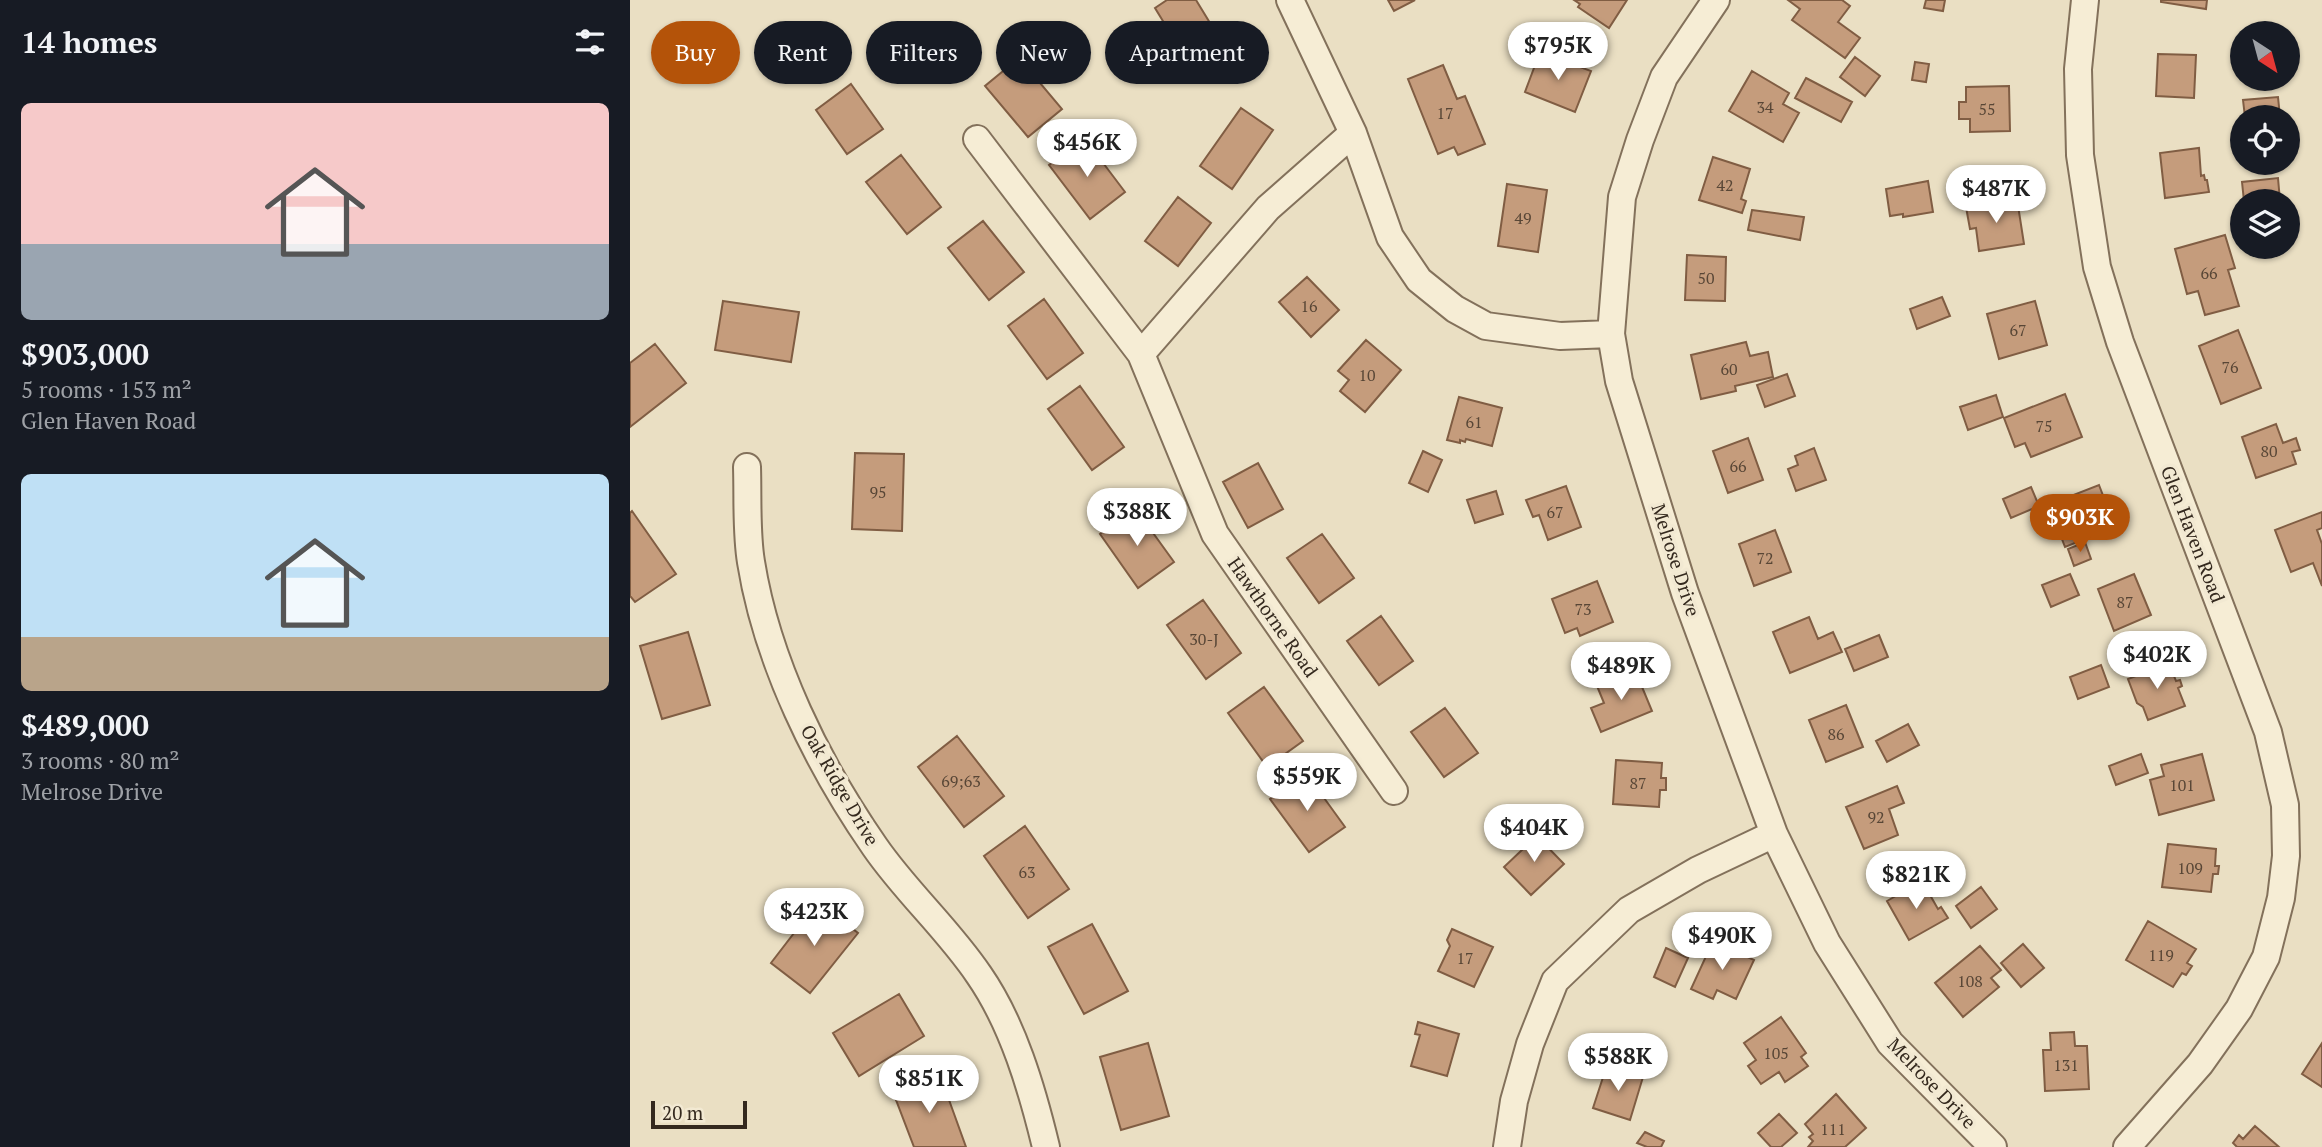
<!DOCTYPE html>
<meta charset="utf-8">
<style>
:root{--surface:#171b24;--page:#20242c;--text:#f1f3f6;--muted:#9ea1a6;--accent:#b45309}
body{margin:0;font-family:"PT Serif",serif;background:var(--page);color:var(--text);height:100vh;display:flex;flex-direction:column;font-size:26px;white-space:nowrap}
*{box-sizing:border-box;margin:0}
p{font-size:23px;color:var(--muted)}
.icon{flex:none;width:38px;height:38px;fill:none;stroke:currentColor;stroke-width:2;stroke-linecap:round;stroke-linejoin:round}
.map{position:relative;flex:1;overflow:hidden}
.panel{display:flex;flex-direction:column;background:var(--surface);width:630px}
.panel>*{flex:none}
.banner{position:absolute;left:21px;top:21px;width:665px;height:63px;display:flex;gap:14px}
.needle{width:46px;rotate:144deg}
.tools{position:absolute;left:1600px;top:21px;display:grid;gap:14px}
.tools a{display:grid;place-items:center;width:70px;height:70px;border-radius:50%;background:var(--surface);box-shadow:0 2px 5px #0004;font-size:35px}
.scale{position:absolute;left:21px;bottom:18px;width:96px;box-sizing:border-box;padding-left:7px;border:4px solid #34291e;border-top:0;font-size:19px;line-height:24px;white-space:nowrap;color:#34291e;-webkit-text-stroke:5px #f2e9d2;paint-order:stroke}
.price{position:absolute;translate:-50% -60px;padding:0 16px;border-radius:24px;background:#fff;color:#222;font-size:23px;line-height:46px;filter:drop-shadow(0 2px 4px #0008)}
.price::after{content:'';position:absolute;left:50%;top:42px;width:21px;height:16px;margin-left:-10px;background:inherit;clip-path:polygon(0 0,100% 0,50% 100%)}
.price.current{background:var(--accent);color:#fff}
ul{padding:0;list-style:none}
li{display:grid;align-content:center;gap:14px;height:371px;padding:0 21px}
li span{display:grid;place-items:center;height:217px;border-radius:10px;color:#555}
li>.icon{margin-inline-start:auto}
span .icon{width:126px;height:126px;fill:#fffc;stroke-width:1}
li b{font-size:30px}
h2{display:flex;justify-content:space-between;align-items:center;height:84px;padding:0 21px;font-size:30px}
.pill{padding:0 24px;border-radius:32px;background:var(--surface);box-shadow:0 2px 5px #0004;font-size:24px;line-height:63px}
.pill.current{background:var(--accent);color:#fff}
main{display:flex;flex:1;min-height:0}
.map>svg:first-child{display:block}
.building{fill:#c59c7c;stroke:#805d43;stroke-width:2}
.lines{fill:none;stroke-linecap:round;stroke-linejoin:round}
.minor-casing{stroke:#83715b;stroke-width:30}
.minor{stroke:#f6edd5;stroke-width:26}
.labels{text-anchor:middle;stroke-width:7;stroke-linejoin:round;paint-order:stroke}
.number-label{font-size:16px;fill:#584636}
.street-label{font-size:19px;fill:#34291e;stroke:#f2e9d2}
</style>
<main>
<section class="panel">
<h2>14 homes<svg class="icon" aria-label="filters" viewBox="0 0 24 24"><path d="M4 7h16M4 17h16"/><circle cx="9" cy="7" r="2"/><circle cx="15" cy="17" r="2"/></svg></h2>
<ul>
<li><span style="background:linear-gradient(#f6c9c9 65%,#9aa5b1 0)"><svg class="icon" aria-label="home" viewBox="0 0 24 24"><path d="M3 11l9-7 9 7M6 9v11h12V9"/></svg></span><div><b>$903,000</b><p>5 rooms · 153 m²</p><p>Glen Haven Road</p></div></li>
<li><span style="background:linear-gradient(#bfe0f5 75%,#b9a48a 0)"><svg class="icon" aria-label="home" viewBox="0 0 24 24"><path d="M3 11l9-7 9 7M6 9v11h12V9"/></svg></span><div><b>$489,000</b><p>3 rooms · 80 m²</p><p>Melrose Drive</p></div></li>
</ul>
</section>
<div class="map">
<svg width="1692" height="1147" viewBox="0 0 1692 1147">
<rect width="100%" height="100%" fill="#eadfc3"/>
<path class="building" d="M537 0H566L580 23 547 44 525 8Z
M758 0H785L764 11Z
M944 0H997L979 28 948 7 950 4Z
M1158 0H1212L1220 6 1208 22 1230 38 1215 58 1162 20 1170 9Z
M1296 0H1315L1313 11 1294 8Z
M1531 0H1577L1576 9 1531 2Z
M910 52 961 71 945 112 895 92Z
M1528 54 1566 55 1564 98 1526 96Z
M1225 57 1250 76 1235 96 1210 77Z
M389 58 432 109 398 137 355 86Z
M1285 62 1299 64 1296 82 1282 80Z
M813 65 827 99 835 96 855 144 828 155 824 147 808 154 778 79Z
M1122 71 1159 93 1153 104 1169 113 1153 142 1099 111Z
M1176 78 1222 102 1211 122 1165 98Z
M221 84 253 129 217 154 186 110Z
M1379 86 1380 131 1340 132V119H1329V102H1336V87Z
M1648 97 1650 117H1615L1613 100Z
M611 108 643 130 602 189 570 166Z
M455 139 495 192 460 219 419 165Z
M1569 148 1571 176 1574 175 1575 180H1577L1579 192 1535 198 1530 153Z
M271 155 311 207 277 234 236 182Z
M1083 157 1120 169 1111 199 1116 201 1112 213 1069 200Z
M1648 178 1650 201H1614L1612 182Z
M1298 181 1303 212 1273 217V214L1260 216 1256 189Z
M877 184 917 190 908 252 868 246Z
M548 197 581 223 548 266 515 241Z
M1387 199 1394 244 1349 251 1346 228 1340 229 1336 207Z
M1122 210 1174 217 1170 240 1118 230Z
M353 221 394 272 359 300 318 248Z
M1595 235 1605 268 1598 270 1609 306 1575 315 1568 291 1557 294 1545 249Z
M1057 255 1096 257 1095 301 1055 300Z
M677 277 709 310 681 337 649 302Z
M1312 297 1320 316 1287 329 1280 309Z
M414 299 453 353 417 379 378 326Z
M93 301 169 312 161 362 85 350Z
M1405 301 1417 345 1369 359 1357 314Z
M1608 330 1631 388 1591 404 1569 346Z
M736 340 771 370 735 412 710 391 719 380 708 371Z
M1116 342 1120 356 1138 352 1143 377 1105 386 1106 391 1071 399 1061 355Z
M25 344 56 383 0 427V363Z
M1157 374 1165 396 1135 407 1127 385Z
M450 386 494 447 462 470 418 409Z
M1435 394 1452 437 1401 457 1395 443 1385 447 1374 418Z
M1366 395 1373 417 1338 430 1330 407Z
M829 397 872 408 862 446 836 439 835 442 830 440V443L817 440Z
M1646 424 1653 443 1666 438 1670 450 1662 452 1666 464 1626 478 1612 437Z
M1118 438 1133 480 1098 493 1083 451Z
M1184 448 1196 480 1166 491 1158 469 1168 465 1165 456Z
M793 451 812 460 798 492 779 483Z
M225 453 274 454 272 531 222 529Z
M628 463 653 509 618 528 593 482Z
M1469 485 1485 527 1435 547 1425 521 1435 518 1428 501Z
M936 486 951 527 918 540 909 515 903 517 896 500Z
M1401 487 1409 506 1381 518 1373 499Z
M866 491 873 514 845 523 837 500Z
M505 508 544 562 508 588 470 534Z
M2 511 46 574 5 602 0 596V513Z
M1692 512V528L1687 530 1692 544V586L1683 563 1661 572 1645 530Z
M1145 530 1161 572 1124 586 1109 544Z
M692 534 724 578 689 603 657 558Z
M1455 542 1461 559 1444 566 1438 549Z
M1440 574 1449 595 1421 607 1412 585Z
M1504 574 1521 615 1484 631 1468 589Z
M967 581 983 622 950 636 947 628 935 633 922 599Z
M573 600 611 653 576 679 537 625Z
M751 616 783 661 749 685 717 641Z
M1179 617 1188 639 1203 632 1212 652 1160 673 1143 632Z
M58 632 80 705 32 719 10 646Z
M1249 635 1258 657 1224 671 1215 649Z
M1539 663 1546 681 1550 680 1552 686 1548 688 1555 706 1518 720 1513 707 1507 703 1498 679Z
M1471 665 1479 687 1448 699 1440 677Z
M1005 670 1022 711 971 732 961 708 974 703 967 686Z
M634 687 673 741 637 767 598 713Z
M1216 705 1233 747 1196 762 1179 720Z
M815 708 848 753 814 777 781 732Z
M1278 724 1289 745 1257 762 1246 741Z
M327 736 374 796 334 827 288 767Z
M1511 754 1518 773 1486 785 1479 766Z
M1572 754 1584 800 1529 815 1520 780 1534 776 1531 765Z
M986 760 1032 763 1031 778H1036V790H1030L1029 807 983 804Z
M676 773 715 827 679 852 640 799Z
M1267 786 1274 803 1259 809 1268 835 1234 849 1216 807Z
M395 826 439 889 398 918 354 856Z
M903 832 934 864 901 895 874 867 894 848V841Z
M1538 844 1586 849 1585 866H1589L1588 874H1583L1581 892 1532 887Z
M1292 881 1308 909 1311 907 1318 918 1279 940 1257 901Z
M1351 887 1367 909 1341 928 1326 906Z
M188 902 228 933 180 993 141 963Z
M1518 921 1566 949 1557 963 1562 966 1556 975 1552 973 1543 987 1496 960Z
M462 924 498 991 454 1014 418 947Z
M822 929 863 947 844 987 808 971 820 946 817 940Z
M1083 941 1124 960 1106 999 1087 990 1083 999 1061 989Z
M1393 944 1414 968 1391 987 1371 963Z
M1350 946 1371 970 1361 978 1369 987 1333 1017 1305 983Z
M1036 948 1058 958 1045 987 1024 977Z
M269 994 294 1036 229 1076 203 1033Z
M1151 1017 1176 1053 1171 1057 1178 1066 1155 1082 1149 1072 1131 1084 1118 1066 1126 1060 1114 1043Z
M788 1022 829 1034 817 1076 781 1066 790 1035 785 1034Z
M1444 1032 1445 1046H1457L1459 1089 1415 1091 1413 1050H1421L1420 1033Z
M518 1043 539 1116 491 1130 470 1057Z
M1692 1043V1087L1672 1074Z
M977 1065 1013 1077 1000 1120 963 1108Z
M310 1075 336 1147H284L263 1092Z
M1206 1094 1236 1128 1215 1147H1178L1183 1141 1179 1137 1183 1134 1175 1124Z
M1149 1114 1167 1133 1151 1147H1141L1128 1133Z
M1625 1126 1649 1147H1607L1603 1143 1609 1135 1613 1139Z
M1015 1132 1034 1141 1031 1147H1017L1007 1143Z"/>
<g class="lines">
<g class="minor-casing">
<path id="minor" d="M660 0 723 133 760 237 789 280 825 309 856 326 930 336 981 334
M1086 0 1034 77 1010 140 992 197 981 334 989 381 1055 593 1144 834 1197 943 1260 1043 1363 1147
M1455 0 1448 69 1450 155 1467 267 1490 342 1638 732 1655 805 1656 856 1651 898 1636 957 1609 1009 1570 1064 1497 1147
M347 139 511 354 585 534 764 791
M511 354 638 208 723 133
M117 467C118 498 116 532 121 562 137 662 188 765 245 847 276 892 318 929 349 975 383 1024 402 1089 416 1147
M877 1147 884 1101 900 1044 925 981 999 910 1068 870 1144 834"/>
</g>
<use href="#minor" class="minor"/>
</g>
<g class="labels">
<g class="number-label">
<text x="1135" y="113">34</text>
<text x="1357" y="115">55</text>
<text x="815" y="119">17</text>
<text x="1095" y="191">42</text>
<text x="893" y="224">49</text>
<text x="1579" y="279">66</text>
<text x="1076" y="284">50</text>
<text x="679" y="312">16</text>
<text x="1388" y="336">67</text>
<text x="1600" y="373">76</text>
<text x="1099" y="375">60</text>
<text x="737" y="381">10</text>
<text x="844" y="428">61</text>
<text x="1414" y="432">75</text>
<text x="1639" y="457">80</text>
<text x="1108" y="472">66</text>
<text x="248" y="498">95</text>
<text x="925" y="518">67</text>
<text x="1135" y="564">72</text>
<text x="1495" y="608">87</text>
<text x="953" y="615">73</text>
<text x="574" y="645">30-J</text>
<text x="1206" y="740">86</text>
<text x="331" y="787">69;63</text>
<text x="1008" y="789">87</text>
<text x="1552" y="791">101</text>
<text x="1246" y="823">92</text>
<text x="1560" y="874">109</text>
<text x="397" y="878">63</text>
<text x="1531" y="961">119</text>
<text x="835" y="964">17</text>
<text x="1340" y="987">108</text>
<text x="1146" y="1059">105</text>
<text x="1436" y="1071">131</text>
<text x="1203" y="1135">111</text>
</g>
<g class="street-label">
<text transform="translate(1563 534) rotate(69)" y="7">Glen Haven Road</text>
<text transform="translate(1046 560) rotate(72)" y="7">Melrose Drive</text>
<text transform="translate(643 617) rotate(55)" y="7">Hawthorne Road</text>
<text transform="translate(210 785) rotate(60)" y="7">Oak Ridge Drive</text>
<text transform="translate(1302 1083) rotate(46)" y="7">Melrose Drive</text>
</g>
</g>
</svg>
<div class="tools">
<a><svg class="needle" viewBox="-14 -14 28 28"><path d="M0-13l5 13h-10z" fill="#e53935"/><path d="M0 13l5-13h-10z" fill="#9ea1a6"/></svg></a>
<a><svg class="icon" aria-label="locate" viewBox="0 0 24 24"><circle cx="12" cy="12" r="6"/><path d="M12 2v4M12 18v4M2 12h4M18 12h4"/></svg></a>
<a><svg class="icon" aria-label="layers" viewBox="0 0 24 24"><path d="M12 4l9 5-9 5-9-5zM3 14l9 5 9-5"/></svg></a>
</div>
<div class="scale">20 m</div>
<b class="price" style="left:928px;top:82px">$795K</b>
<b class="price" style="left:457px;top:179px">$456K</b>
<b class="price" style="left:1366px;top:225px">$487K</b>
<b class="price" style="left:507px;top:548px">$388K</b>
<b class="price current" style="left:1450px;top:554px">$903K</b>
<b class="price" style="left:1527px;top:691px">$402K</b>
<b class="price" style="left:991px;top:702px">$489K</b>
<b class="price" style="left:677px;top:813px">$559K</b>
<b class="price" style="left:904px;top:864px">$404K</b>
<b class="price" style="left:1286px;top:911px">$821K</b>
<b class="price" style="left:184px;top:948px">$423K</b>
<b class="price" style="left:1092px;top:972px">$490K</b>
<b class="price" style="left:988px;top:1093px">$588K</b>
<b class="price" style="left:299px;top:1115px">$851K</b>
<div class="banner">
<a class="pill current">Buy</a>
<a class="pill">Rent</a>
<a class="pill">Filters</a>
<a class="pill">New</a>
<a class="pill">Apartment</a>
</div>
</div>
</main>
